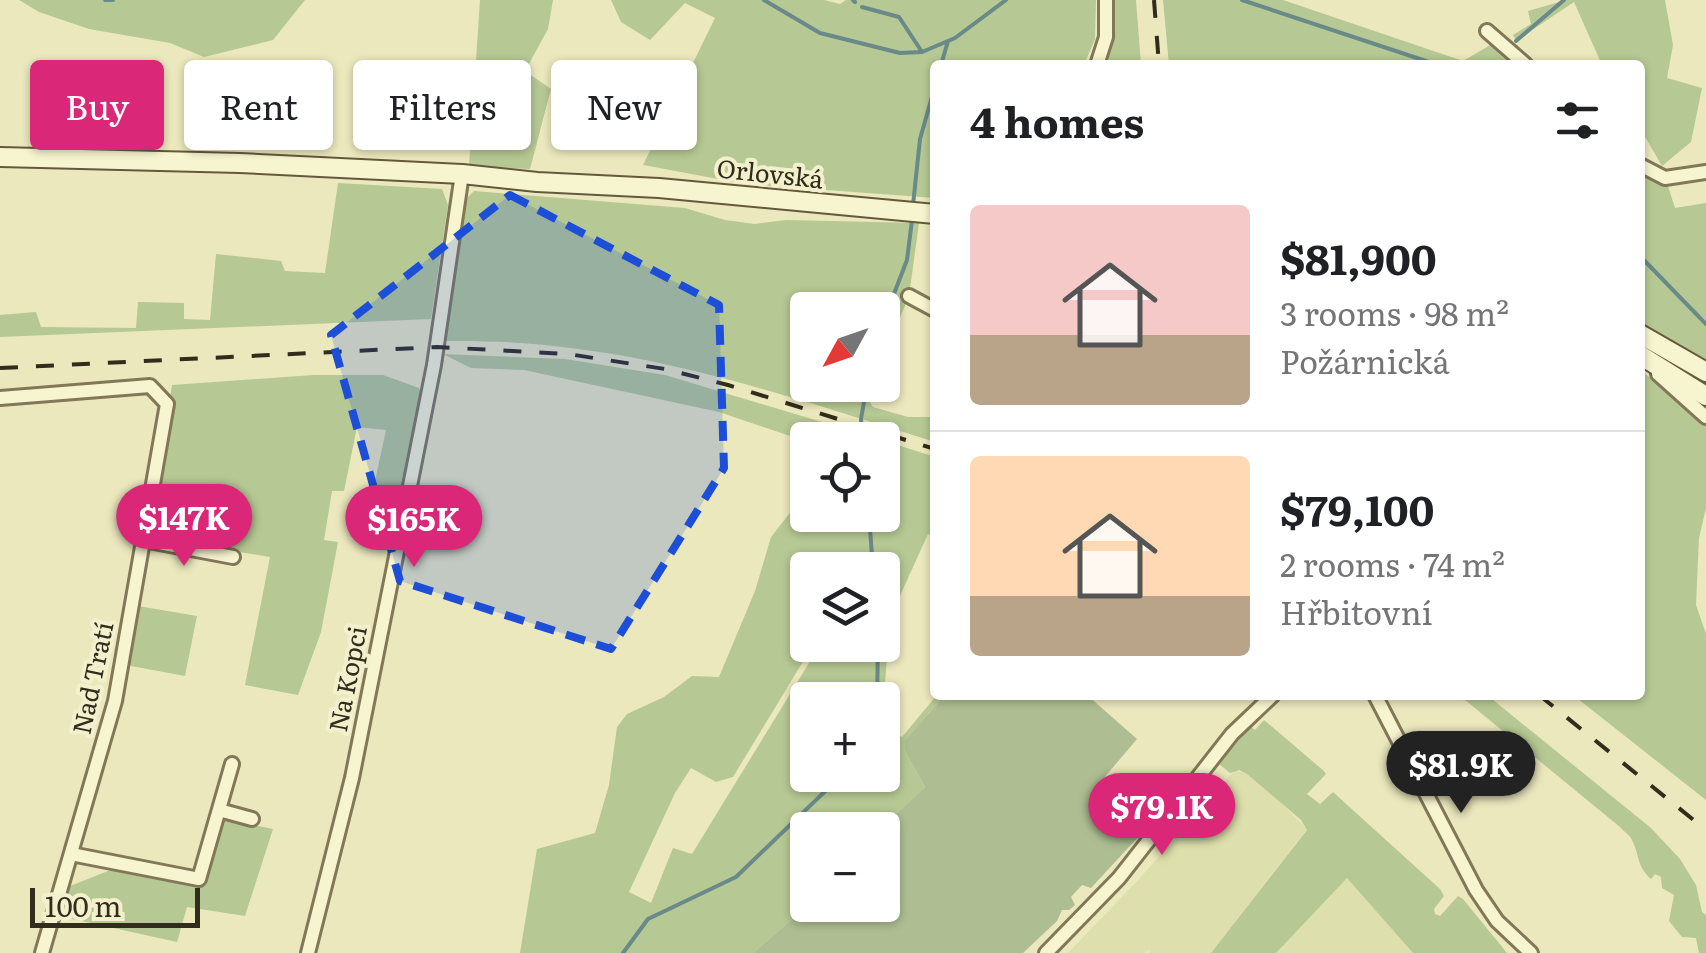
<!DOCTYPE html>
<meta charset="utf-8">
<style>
:root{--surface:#fff;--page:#f2f2f2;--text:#202124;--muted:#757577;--line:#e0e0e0;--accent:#db2777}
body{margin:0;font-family:Literata,serif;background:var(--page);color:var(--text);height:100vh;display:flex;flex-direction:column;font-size:38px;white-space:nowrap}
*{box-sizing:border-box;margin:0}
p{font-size:32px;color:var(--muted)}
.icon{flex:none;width:55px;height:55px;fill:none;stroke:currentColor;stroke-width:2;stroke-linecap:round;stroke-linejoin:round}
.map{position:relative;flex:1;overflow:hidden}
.drawer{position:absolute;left:930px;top:60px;width:715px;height:640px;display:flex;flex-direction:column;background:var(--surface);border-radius:10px;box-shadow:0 2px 8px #0004}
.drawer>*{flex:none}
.hud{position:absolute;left:30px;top:60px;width:750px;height:90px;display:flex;gap:20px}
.needle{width:65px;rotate:230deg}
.buttons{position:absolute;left:790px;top:292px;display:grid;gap:20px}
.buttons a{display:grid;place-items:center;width:110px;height:110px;border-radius:10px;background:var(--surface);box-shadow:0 2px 8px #0004;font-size:50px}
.scale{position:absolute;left:30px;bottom:25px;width:170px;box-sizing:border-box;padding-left:10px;border:5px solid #322c1c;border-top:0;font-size:28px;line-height:35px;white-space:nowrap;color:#322c1c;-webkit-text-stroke:8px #f3f1cd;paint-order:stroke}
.price{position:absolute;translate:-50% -85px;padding:0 22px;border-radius:35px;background:var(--accent);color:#fff;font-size:32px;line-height:65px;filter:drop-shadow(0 2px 5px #0008)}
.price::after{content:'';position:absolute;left:50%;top:60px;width:30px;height:22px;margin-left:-15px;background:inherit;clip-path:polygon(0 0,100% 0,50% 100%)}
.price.on{background:#222;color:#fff}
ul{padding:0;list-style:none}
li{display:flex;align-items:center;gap:30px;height:250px;padding:0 40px}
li+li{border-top:2px solid var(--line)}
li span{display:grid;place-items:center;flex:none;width:280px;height:200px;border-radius:10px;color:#555}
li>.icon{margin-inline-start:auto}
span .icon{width:120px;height:120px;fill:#fffc;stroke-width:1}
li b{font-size:42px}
h2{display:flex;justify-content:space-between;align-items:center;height:120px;padding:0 40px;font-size:42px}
.pill{padding:0 35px;border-radius:10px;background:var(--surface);box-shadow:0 2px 8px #0004;font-size:35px;line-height:90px}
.pill.on{background:var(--accent);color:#fff}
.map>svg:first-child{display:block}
.farmland{fill:#dde0ac}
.green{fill:#b6c893}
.cemetery{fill:#aebd92}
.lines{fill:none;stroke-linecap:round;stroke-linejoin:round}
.stream{stroke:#698a89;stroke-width:4}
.street-casing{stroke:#827858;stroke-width:18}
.secondary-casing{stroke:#64593b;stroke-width:22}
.street{stroke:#f7f4d0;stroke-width:12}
.secondary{stroke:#f7f4d0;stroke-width:18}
.rail{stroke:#322c1c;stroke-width:4;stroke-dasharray:18 18;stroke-linecap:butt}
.marked{fill:#1d4ed8;fill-opacity:0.2;stroke:#1d4ed8;stroke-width:8;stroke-dasharray:20 12;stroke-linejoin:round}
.labels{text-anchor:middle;stroke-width:8;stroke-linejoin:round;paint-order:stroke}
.street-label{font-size:25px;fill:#322c1c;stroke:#f3f1cd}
</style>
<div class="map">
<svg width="1706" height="953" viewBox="0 0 1706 953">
<rect width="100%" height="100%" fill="#ebe8be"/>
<path class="farmland" d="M1235 770 1247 774 1271 793 1307 829 1211 953H1149L1150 949 1144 953H1068L1140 878Z
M1347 878 1413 953H1276L1340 882Z"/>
<path class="green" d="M19 0H305L273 40 204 57 170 43 89 29 39 12Z
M480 0H553L548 29 525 71 551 89 530 169 469 166Z
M611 0H824L840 4 846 0H1096L1095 39 1084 65H935V198L745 184 643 165 715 18 685 3 650 40 621 22Z
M1113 0H1136L1141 65H1104L1113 36Z
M1163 0H1283L1463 61 1492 44 1517 65H1169Z
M1566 0H1665L1673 45 1667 78 1702 88 1691 142 1662 166 1640 128V65H1602L1574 2 1516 41 1513 35 1531 24 1528 11Z
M1640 168 1666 180 1675 208 1706 203V359L1640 325Z
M338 183 442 189 448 205 431 319 0 337V315L36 312 41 327 136 328 138 302 184 303V319L210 320 216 254 281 261 285 271 325 273Z
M474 191 685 208 725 220 755 224 786 220 919 223 909 296 883 358 882 310H808V385H872L868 399 873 407 908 417H935V442C767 390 624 338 444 341L462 203Z
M443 354 565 359 665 375 882 440H808L807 450 802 440 719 412 524 370 471 368Z
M1640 370 1688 406 1706 424V508L1699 538 1696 605 1706 634V800L1573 695H1640Z
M313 375H383L419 388 421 394 398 509 370 504 386 430 357 427 344 491H332L324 540 338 542 321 632 298 695 245 685 270 557 149 537 172 385Z
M882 440 935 457V537L928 534 884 631 882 570H808V645H813L733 777 716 782 691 768 675 793 629 892 651 903 673 848 692 854 820 645 888 643 883 710 882 700H808V775H882L883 724 902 737 937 695H945L905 740V751L925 787 879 830H808V905L753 953H520L537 849 595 833 609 785 617 727 627 714 664 697 692 676 719 677 755 591 771 537 807 491 808 515H882Z
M138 606 197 616 185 676 131 666 126 660Z
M1459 695H1487L1651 828 1680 859 1696 885 1702 912 1706 915V953H1699L1696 938 1682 937 1669 921 1674 895 1662 888 1661 877 1655 874 1651 879C1636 865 1640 856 1632 840 1630 835 1624 832 1620 827Z
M1264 720 1324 771 1326 774 1307 794 1320 804 1333 792 1440 889 1444 896 1434 909 1435 914 1440 916 1458 896 1463 899 1507 953H1413L1347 878 1276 953H1211L1307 830 1301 820 1247 774 1239 770 1230 773 1219 764 1250 726 1255 730Z
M230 820 273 829 245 916 187 907 177 942 59 916 65 888 113 869 202 885 222 821Z"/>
<path class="cemetery" d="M945 695H1087L1137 739 1092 792 1141 834 1091 888 1082 885 1071 897 1075 905 1069 910H1062L1057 921 1023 953H753L808 905H882V830H879L925 787 905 751V740Z"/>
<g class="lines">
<path class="stream" d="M105 0H113
M764 0 820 33 900 53 922 52 955 38 1006 0
M853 0 855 2
M1242 0 1438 65
M862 7 899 17 922 52
M1516 41 1564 0
M941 65 948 41
M913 205 920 139 935 86
M1640 256 1706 324
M882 325 907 260 912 220
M863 440 861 419 867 385
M869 515 873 570
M877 700 878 645
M623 953 648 919 736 877 842 775"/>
<g class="street-casing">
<path id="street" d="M1487 31 1526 65
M1097 65 1106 37V0
M1640 165 1665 178 1706 172
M909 296 935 310
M1658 374 1706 417
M0 398 150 386 167 404 115 701 42 953
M143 540 233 557
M1375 695 1476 890 1497 921 1531 953
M219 810 252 819
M71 854 199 879 232 764
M308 953 352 778 434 365 462 174
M1046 953 1119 878 1232 734 1273 695"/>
</g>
<g class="secondary-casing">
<path id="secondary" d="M0 157 240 163 462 174 537 182 659 188 935 214
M1640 334 1706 372
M1640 355 1706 396"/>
</g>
<use href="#street" class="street"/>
<use href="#secondary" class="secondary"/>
<path class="rail" d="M1154 0 1159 65
M0 368 437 347 568 354 665 369 728 385 935 449
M1539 695 1706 830"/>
</g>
<path class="marked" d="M510 195 719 305 724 468 611 649 400 581 331 335Z"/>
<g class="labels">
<g class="street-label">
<text transform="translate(770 174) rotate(6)" y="9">Orlovská</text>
<text transform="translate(93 678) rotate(-78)" y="9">Nad Tratí</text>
<text transform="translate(348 679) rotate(-79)" y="9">Na Kopci</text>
</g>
</g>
</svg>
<div class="buttons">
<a><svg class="needle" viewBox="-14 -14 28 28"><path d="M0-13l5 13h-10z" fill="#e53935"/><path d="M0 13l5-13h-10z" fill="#757577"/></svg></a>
<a><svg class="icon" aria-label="locate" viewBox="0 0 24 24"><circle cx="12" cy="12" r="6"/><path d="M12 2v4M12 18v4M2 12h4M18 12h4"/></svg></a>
<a><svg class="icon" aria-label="layers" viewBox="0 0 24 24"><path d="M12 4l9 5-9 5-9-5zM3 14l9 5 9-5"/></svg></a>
<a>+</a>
<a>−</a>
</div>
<div class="scale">100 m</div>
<b class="price" style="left:184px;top:569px">$147K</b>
<b class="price" style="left:414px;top:570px">$165K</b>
<b class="price on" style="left:1461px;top:816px">$81.9K</b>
<b class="price" style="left:1162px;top:858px">$79.1K</b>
<div class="hud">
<a class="pill on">Buy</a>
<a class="pill">Rent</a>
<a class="pill">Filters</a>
<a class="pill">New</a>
</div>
<section class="drawer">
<h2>4 homes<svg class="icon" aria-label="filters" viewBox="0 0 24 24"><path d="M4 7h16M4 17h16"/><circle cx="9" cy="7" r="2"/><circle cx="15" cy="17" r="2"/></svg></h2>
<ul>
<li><span style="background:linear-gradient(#f6c9c9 65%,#b9a48a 0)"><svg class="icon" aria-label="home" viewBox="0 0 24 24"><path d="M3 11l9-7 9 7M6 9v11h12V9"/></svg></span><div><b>$81,900</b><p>3 rooms · 98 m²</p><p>Požárnická</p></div></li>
<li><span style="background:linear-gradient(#ffd9b3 70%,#b9a48a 0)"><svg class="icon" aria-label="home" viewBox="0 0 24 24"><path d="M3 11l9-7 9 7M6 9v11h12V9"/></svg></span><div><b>$79,100</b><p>2 rooms · 74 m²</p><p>Hřbitovní</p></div></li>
</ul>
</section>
</div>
